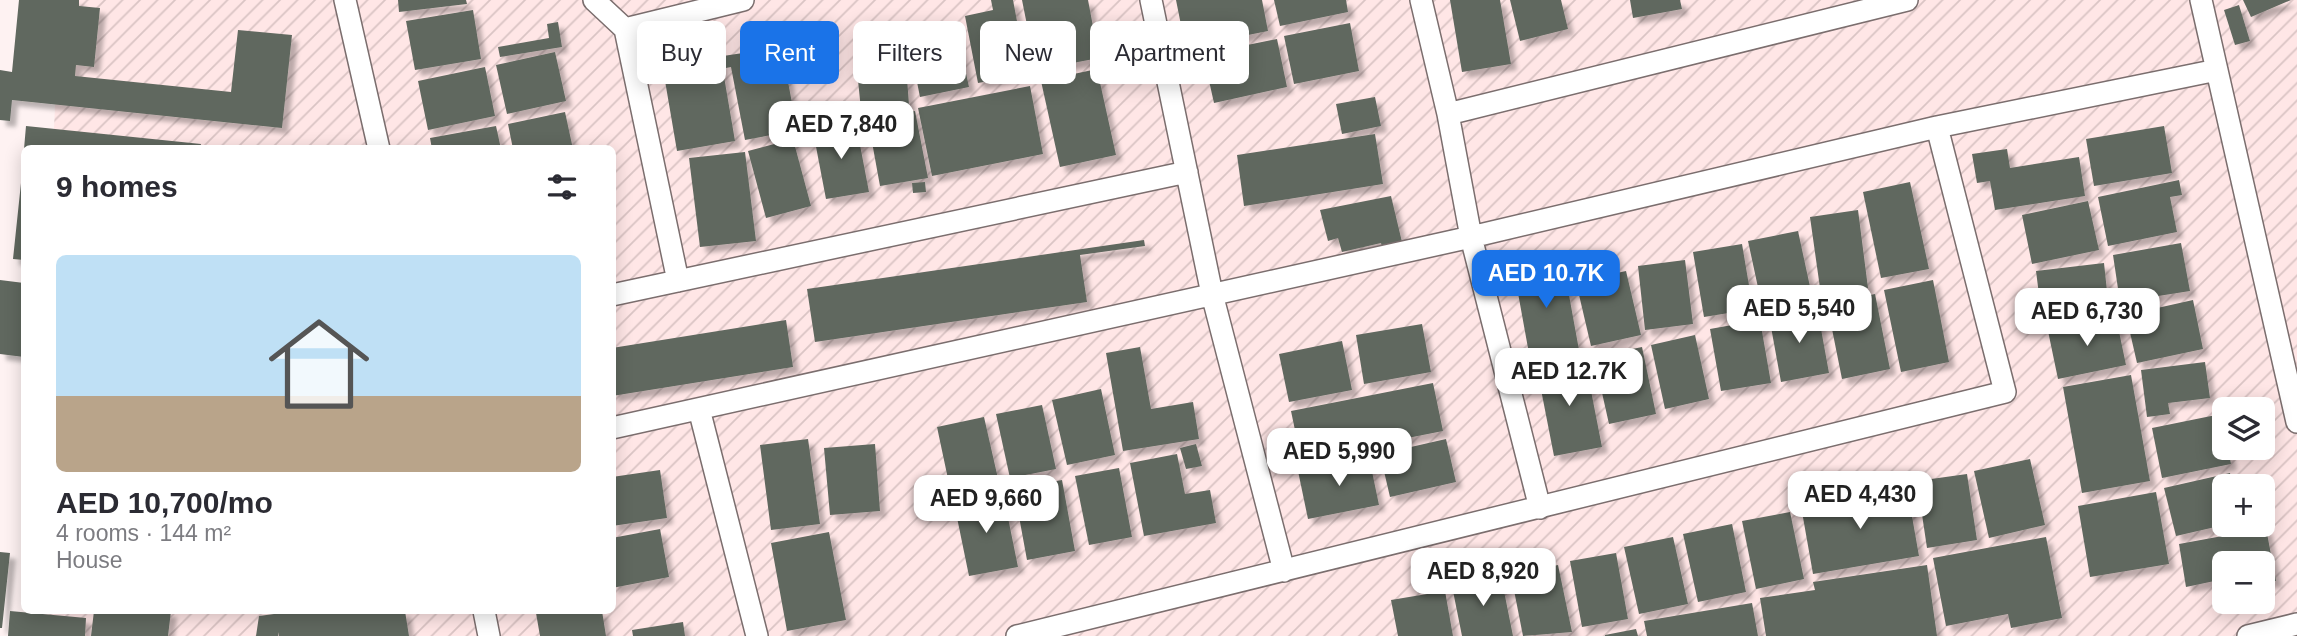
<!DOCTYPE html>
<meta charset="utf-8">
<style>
:root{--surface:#fff;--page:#f2f2f3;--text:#2b2b33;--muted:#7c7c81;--line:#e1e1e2;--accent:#1a73e8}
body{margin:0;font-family:Arial,sans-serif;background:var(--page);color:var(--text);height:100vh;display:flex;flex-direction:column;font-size:26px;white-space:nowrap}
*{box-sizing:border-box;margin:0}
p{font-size:23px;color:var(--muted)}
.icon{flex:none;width:38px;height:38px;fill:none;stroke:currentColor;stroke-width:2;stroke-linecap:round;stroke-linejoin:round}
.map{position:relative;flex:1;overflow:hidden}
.details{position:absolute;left:21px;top:145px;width:595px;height:469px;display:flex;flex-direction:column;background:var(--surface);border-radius:10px;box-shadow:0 4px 18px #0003}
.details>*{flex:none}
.guide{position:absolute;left:637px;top:21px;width:665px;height:63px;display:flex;gap:14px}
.fabs{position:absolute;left:2212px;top:397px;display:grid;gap:14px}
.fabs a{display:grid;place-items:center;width:63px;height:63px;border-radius:10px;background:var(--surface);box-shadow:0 4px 18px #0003;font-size:35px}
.price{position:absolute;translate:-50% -60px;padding:0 16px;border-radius:14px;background:#fff;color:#222;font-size:23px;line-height:46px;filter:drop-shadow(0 2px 4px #0008)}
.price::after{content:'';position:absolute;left:50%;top:42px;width:21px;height:16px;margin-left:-10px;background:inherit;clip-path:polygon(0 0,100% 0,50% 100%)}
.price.current{background:var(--accent);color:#fff}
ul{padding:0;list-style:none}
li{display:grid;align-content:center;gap:14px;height:371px;padding:0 35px}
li+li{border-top:2px solid var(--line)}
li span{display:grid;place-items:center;height:217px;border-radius:10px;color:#555}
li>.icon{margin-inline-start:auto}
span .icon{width:126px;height:126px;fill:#fffc;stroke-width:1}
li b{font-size:30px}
h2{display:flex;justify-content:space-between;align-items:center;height:84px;padding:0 35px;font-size:30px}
.chip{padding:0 24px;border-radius:10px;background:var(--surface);box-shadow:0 4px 18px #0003;font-size:24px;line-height:63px}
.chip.current{background:var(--accent);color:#fff}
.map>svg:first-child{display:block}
.industrial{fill:url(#industrial-furrows);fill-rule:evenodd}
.building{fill:#60685f;filter:url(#shadow)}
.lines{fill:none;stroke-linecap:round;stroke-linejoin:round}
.minor-casing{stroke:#7b6e6e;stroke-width:24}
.minor{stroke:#fff;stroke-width:21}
</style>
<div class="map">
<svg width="2297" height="636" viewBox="0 0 2297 636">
<defs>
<pattern id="industrial-furrows" width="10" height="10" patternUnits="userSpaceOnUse" patternTransform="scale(1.75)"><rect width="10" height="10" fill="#ffe6e6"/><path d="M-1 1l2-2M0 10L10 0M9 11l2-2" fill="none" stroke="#dac4c4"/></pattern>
<filter id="shadow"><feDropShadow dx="6" dy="6" stdDeviation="2" flood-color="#0004"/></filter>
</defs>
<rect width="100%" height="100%" fill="#fef2f2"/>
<path class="industrial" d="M60 0H2297V636H29L32 611H612V149H53ZM2224 410H2263V448H2224ZM2224 486H2263V525H2224ZM2224 564H2263V602H2224Z"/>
<path class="building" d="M19 0H79V6L100 8 94 67 76 65 75 76 231 92 238 30 292 35 282 128 12 100 10 121 0 120V70L12 72Z
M398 0H466L467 4 399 12Z
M991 0H1013L1027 74 978 83 965 16 993 10Z
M1022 0H1088L1099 58 1036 70Z
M1176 0H1262L1268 31 1203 44 1201 31 1183 35Z
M1274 0H1346L1348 12 1280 26Z
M1450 0H1500L1511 64 1462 72Z
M1510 0H1561L1568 29 1520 41Z
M1630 0H1680L1682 9 1633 18Z
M2243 0H2291L2251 17Z
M2239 5 2250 41 2235 45 2224 10Z
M473 10 481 59 415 70 406 21Z
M558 22 562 47 500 57 498 47 549 38 547 24Z
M955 22 969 87 920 97 907 32Z
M1350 23 1359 71 1294 84 1284 36Z
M1277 39 1287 87 1214 103 1203 54Z
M555 52 566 101 507 114 496 65Z
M743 53 746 67 784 60 797 130 745 140 731 67 726 68 723 56Z
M721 59 735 141 677 151 663 69Z
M906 65 909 105 861 110 857 70Z
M485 67 495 116 428 130 418 81Z
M1097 69 1116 155 1060 167 1041 81Z
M1030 86 1043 154 932 176 918 108Z
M1375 97 1381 126 1342 134 1336 104Z
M915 111 928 178 880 186 868 120Z
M565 112 573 149H513L508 124Z
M856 124 869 192 826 199 813 131Z
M26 126 201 144 200 149H24Z
M496 126 501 149H432L430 138Z
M2164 126 2172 173 2094 186 2086 139Z
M1375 134 1383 184 1244 206 1237 155Z
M793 139 811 206 766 218 748 151Z
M2007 149 2010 168 2079 157 2085 196 1995 210 1990 181 1977 183 1972 154Z
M745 152 756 241 700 247 689 158Z
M23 164H24V260L13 259Z
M2179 180 2182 195 2170 197 2177 232 2108 246 2098 197Z
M925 182 926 192 913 193 912 183Z
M1910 182 1929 269 1881 278 1863 192Z
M1391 196 1402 242 1382 247 1381 243 1342 252 1338 238 1328 241 1320 210Z
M2088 201 2099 250 2032 264 2022 215Z
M1858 210 1868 288 1821 295 1810 217Z
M1798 231 1812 296 1762 306 1748 241Z
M1144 240 1145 246 1080 255 1087 302 815 342 807 289Z
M2181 243 2190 291 2120 302 2113 255Z
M1742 244 1753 309 1704 317 1693 252Z
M1685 260 1693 324 1645 330 1638 266Z
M1563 262 1579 350 1530 359 1514 271Z
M2104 263 2109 310 2042 318 2036 271Z
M1626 271 1641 335 1591 346 1576 282Z
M0 280 24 283V357L0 354Z
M1933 280 1949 362 1901 372 1884 290Z
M1875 294 1890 369 1842 379 1827 304Z
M2193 300 2203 349 2137 363 2126 315Z
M1817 307 1829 373 1781 382 1769 316Z
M2116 317 2126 365 2058 379 2048 331Z
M786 320 793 367 612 396V348Z
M1760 320 1771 383 1721 391 1710 329Z
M1422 324 1431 372 1364 384 1356 335Z
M1695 335 1709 399 1665 409 1651 345Z
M1342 341 1352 390 1289 402 1279 354Z
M1140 347 1151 409 1193 402 1199 439 1123 451 1106 353Z
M1642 347 1656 414 1609 424 1594 357Z
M1585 360 1602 447 1554 456 1537 369Z
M2205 362 2210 398 2168 403 2170 414 2147 417 2141 370Z
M2131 375 2150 481 2082 493 2063 387Z
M1433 383 1443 431 1301 459 1291 411Z
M1101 389 1115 455 1067 465 1052 400Z
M1042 405 1056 469 1010 478 996 414Z
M2221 414 2224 448H2228L2231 464 2162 478 2152 428Z
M984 417 999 483 951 493 937 427Z
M808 439 820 524 771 530 760 445Z
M1446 439 1456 482 1390 497 1380 454Z
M875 444 880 511 830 515 824 448Z
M1196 444 1202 466 1186 469 1180 448Z
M1177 454 1185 494 1210 490 1216 523 1144 536 1130 463Z
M1369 457 1379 505 1308 519 1298 471Z
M2030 459 2045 525 1989 538 1974 471Z
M1119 468 1132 537 1089 545 1075 476Z
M660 470 667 518 612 526V477Z
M2230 473 2233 486H2224V525L2176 536 2164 488Z
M1967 474 1977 540 1927 548 1917 481Z
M1062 480 1075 551 1027 560 1014 489Z
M1907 488 1919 556 1813 574 1801 506Z
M2156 492 2169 564 2090 577 2078 506Z
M1003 493 1018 567 969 576 954 503Z
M1790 512 1804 579 1756 589 1742 521Z
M1732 524 1746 592 1698 602 1683 534Z
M2266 528 2276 581 2263 583V564H2224V579L2186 587 2179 544Z
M660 529 669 577 612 588V538Z
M829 532 846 620 787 631 771 543Z
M1673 537 1688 604 1639 614 1624 547Z
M2046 537 2062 618 2011 628 2008 614 1946 626 1933 558Z
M0 552 10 553 2 628H0Z
M1616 553 1628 619 1582 627 1570 561Z
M1558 565 1572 632 1523 636 1511 575Z
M1927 565 1937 636H1766L1760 598 1815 590 1813 582Z
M1501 576 1513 636H1462L1452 586Z
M1445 591 1453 636H1398L1391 600Z
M1752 603 1758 636H1647L1644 621Z
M10 611 86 618 85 636H8Z
M94 611H171L168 636H91Z
M275 611H405L409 636H279L278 632V636H256L259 616 274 614Z
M553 611H602L606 636H540L536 613Z
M683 622 685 636H633L632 630Z
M1636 629 1638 636H1605V635Z"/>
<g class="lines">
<g class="minor-casing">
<path id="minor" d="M345 0 379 149
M594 0 625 29
M1151 0 1212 294 1284 571
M1421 0 1448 114
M2201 0 2297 422
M678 281 625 29 743 0
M612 295 1187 172
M699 409 757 636
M612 428 1471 237 1937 127 2217 70
M1540 508 1471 237 1448 114 1907 0
M484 611 489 636
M1017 636 2005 392 1937 127
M2248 636 2297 624"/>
</g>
<use href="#minor" class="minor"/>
</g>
</svg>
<div class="fabs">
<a><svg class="icon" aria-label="layers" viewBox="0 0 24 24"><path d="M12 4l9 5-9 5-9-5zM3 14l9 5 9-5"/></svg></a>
<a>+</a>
<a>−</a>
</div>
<b class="price" style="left:841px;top:161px">AED 7,840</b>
<b class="price current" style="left:1546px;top:310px">AED 10.7K</b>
<b class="price" style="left:1799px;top:345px">AED 5,540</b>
<b class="price" style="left:2087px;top:348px">AED 6,730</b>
<b class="price" style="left:1569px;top:408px">AED 12.7K</b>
<b class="price" style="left:1339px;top:488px">AED 5,990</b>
<b class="price" style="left:1860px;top:531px">AED 4,430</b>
<b class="price" style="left:986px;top:535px">AED 9,660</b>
<b class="price" style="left:1483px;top:608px">AED 8,920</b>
<div class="guide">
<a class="chip">Buy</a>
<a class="chip current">Rent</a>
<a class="chip">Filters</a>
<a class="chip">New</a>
<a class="chip">Apartment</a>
</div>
<section class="details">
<h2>9 homes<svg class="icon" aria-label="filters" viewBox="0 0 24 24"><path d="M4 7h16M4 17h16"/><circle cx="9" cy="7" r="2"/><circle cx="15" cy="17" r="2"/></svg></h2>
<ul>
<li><span style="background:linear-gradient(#bfe0f5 65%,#b9a48a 0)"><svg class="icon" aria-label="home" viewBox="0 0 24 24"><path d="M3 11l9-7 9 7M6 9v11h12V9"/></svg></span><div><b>AED 10,700/mo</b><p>4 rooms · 144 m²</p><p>House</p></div></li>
</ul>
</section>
</div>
